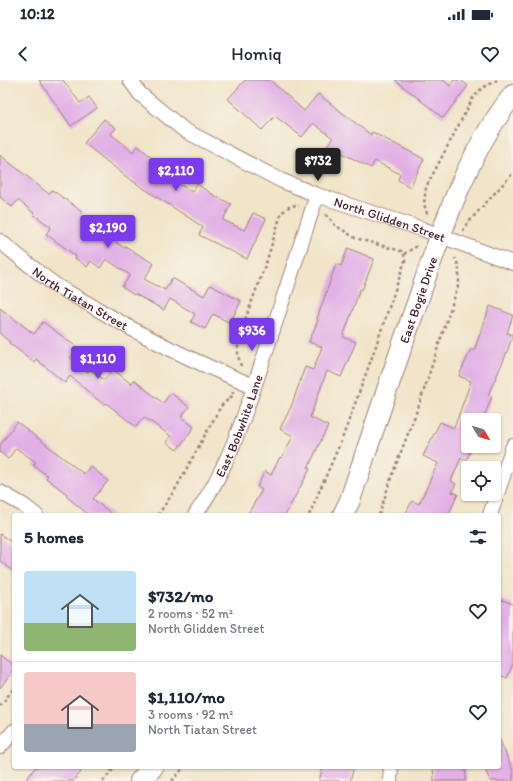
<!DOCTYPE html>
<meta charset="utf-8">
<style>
:root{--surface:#fff;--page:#f6f6f7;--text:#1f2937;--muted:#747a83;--line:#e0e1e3;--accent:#7c3aed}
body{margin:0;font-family:Itim,sans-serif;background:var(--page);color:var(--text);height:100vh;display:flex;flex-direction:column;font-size:15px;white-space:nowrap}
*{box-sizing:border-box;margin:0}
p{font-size:13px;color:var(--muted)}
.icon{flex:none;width:22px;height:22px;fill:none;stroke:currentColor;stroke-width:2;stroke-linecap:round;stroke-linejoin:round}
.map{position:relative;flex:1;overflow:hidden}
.side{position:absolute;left:12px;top:433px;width:489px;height:256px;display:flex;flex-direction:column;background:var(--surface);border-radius:4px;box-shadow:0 1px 3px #0004}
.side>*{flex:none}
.needle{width:26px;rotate:128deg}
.fabs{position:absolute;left:461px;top:333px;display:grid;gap:8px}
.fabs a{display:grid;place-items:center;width:40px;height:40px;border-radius:4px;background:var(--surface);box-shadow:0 1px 3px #0004;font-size:20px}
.price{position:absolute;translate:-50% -34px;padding:0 9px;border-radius:4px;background:var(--accent);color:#fff;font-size:13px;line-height:26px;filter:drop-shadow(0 1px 2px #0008)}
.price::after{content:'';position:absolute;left:50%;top:24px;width:12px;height:9px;margin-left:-6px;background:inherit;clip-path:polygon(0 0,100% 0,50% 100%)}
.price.selected{background:#222;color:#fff}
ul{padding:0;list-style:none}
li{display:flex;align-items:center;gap:12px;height:100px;padding:0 12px}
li+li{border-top:1px solid var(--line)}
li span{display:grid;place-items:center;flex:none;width:112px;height:80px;border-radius:4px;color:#555}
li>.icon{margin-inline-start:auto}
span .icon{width:48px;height:48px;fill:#fffc;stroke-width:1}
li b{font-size:17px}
h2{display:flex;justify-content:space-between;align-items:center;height:48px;padding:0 12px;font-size:17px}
.status{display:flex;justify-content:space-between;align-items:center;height:28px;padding:0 20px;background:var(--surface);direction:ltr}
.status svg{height:11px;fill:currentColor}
header{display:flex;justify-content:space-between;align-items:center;height:52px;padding:0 12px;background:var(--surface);font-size:18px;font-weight:600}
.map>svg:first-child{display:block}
.building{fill:#e2b0e6}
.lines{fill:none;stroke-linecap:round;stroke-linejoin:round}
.street-casing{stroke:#9e827a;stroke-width:16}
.secondary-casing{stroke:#9e827a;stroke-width:22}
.path{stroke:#9e827a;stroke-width:2.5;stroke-dasharray:3 3;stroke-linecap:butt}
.street{stroke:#fff;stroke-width:14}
.secondary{stroke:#fff;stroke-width:20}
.labels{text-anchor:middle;stroke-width:4;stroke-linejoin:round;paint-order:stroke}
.street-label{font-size:13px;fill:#4a1f2b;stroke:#f7f3e8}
</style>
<div class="status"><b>10:12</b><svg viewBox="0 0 49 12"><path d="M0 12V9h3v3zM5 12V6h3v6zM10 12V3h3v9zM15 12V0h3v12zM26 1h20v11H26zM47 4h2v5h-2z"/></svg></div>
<header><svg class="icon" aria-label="back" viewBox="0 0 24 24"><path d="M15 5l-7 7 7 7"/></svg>Homiq<svg class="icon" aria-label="heart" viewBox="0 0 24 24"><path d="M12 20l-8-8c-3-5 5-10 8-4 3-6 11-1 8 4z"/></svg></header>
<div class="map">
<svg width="513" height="701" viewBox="0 0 513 701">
<rect width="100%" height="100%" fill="#f7f3e8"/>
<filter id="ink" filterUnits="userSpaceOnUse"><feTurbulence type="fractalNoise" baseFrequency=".025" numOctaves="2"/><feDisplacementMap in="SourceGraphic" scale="8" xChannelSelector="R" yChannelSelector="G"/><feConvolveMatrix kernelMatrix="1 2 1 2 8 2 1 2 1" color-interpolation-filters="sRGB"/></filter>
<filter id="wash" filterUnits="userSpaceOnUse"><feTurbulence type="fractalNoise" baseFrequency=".012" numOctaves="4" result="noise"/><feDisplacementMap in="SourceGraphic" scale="16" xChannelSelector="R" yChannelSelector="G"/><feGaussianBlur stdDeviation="0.9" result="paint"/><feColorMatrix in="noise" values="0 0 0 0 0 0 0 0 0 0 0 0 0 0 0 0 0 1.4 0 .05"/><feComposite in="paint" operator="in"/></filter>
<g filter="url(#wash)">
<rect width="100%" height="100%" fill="#f1e4c9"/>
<g id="blocks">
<path class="building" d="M39 0H63L80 23 89 17 97 28 71 46Z
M245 0H270L304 31 318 14 371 55 372 52 424 79 410 107 398 100 400 94 375 81 371 88 340 72 333 81 321 72 333 58 313 43 302 57 275 36 262 50 228 19Z
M395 0H443L450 6 454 0H461L468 6 443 38Z
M104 39 116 48 111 54 133 72 138 66 159 83 160 82 172 90 168 97 192 112 197 104 215 116 231 124 223 140 244 150 253 133 266 139 247 179 199 155 203 147 128 98 84 63Z
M0 75 49 114 52 110 83 132 80 136 124 168 125 166 154 184 144 199 165 210 172 198 204 216 210 205 241 221 230 243 213 234 205 249 191 242 195 234 170 219 164 230 135 214 134 215 122 207 130 195 106 179 100 188 91 181 87 187 75 178 76 176 46 154 51 147 34 135 35 134 18 120 12 127 0 117Z
M348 168 374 179 362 210 360 209 343 257 356 262 341 297 327 291 310 337 328 346 308 388 310 389 285 435H247L262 410 257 407 265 391 271 395 280 377 282 378 293 356 280 349 291 327 305 287 313 290 322 267 309 262 318 240 317 239 336 184 341 186Z
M490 226 513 235 507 253 513 255 505 277 488 315 492 316 483 340H468V366H473L466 380 461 378 451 401 456 404 452 412 458 414 448 435H405L412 421 419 424 438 383 423 376 440 342 454 348 471 301 459 296 471 269 474 271Z
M0 228 34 254 43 242 78 268 70 278 88 292 90 289 104 300 113 289 131 304 134 300 163 323 171 313 189 327 181 337 194 347 177 370 166 362 171 356 144 337 136 347 106 323 104 325 70 296 65 303 36 279 34 282 9 263 10 262 0 254Z
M17 342 84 394 90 386 108 401 93 419 113 435H89L66 416 67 414 46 398 48 396 33 385 36 382 16 368 8 379 0 372V365Z
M0 454 14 464V492L0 481Z
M499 519 513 524V584L507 598 499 595Z
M0 575 14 586V590L0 608Z
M499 658 513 691V701H490L484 687H499Z
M36 687H76L81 692 73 701H25Z
M323 687H354L350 701H319Z
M433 687H465L466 701H434Z"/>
</g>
</g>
<g filter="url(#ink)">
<use href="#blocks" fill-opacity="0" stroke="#9e827a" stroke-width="1"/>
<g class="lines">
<g class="street-casing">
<g id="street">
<path id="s1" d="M130 0 140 14 184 50 280 100 317 115 422 149 513 183"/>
<path id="s2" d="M0 161C18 176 37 192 57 206 69 213 82 220 94 227 145 258 199 284 254 306"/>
<path d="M0 412 23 425 36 435"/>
<path id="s3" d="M195 435C229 388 246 331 264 277 282 223 299 169 317 115"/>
<path d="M490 435 513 366"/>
<path d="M0 667 14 651"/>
<path d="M390 701 391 687"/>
</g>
</g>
<g class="secondary-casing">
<g id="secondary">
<path id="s4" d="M343 435 350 420C372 354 394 288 417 223 442 150 465 76 513 15"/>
<path d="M140 701 153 687"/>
</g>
</g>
<path class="path" d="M427 134 424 124 426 107 473 18 482 8 497 0
M463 151 465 146 513 93
M404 174 417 166
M241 286 238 276V265L241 251 267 180 281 134C286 128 292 124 299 126
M158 435 175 410 221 326 232 316 233 311
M309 435 342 359 371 280 405 181 404 174 401 171 355 158 335 145 328 136 325 135
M379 435 392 395 418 328 459 203V187L455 178
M0 626 14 608
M103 701 115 687
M172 701 184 687"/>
<use href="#street" class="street"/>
<use href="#secondary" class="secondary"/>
</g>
</g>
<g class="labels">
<g class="street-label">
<text dy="5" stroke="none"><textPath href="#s1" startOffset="299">North Glidden Street</textPath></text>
<text dy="5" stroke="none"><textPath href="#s2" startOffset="99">North Tiatan Street</textPath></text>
<text dy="5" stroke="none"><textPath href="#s4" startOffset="228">East Bogie Drive</textPath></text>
<text dy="5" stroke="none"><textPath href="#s3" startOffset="100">East Bobwhite Lane</textPath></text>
</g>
</g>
</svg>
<div class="fabs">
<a><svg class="needle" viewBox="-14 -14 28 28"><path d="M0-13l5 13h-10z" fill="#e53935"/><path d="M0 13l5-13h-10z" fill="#747a83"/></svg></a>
<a><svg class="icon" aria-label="locate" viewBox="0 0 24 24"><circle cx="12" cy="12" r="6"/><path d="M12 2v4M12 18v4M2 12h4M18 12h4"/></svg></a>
</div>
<b class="price selected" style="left:318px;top:102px">$732</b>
<b class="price" style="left:176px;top:112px">$2,110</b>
<b class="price" style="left:108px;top:169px">$2,190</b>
<b class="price" style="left:252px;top:272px">$936</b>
<b class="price" style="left:98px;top:300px">$1,110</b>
<section class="side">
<h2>5 homes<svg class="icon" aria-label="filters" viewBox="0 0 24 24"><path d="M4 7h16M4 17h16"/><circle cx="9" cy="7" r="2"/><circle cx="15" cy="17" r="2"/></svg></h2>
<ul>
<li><span style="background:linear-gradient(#bfe0f5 65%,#8fb573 0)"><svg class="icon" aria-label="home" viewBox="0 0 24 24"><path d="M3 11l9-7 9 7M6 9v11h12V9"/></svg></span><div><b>$732/mo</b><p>2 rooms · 52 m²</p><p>North Glidden Street</p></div><svg class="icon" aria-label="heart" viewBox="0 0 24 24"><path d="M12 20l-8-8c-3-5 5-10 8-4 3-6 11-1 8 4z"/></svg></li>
<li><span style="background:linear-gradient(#f6c9c9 65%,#9aa5b1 0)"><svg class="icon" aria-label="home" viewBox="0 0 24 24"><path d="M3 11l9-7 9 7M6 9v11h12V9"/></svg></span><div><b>$1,110/mo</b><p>3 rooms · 92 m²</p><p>North Tiatan Street</p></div><svg class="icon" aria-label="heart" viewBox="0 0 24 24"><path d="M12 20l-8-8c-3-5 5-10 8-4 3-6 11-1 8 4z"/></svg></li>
</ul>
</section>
</div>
